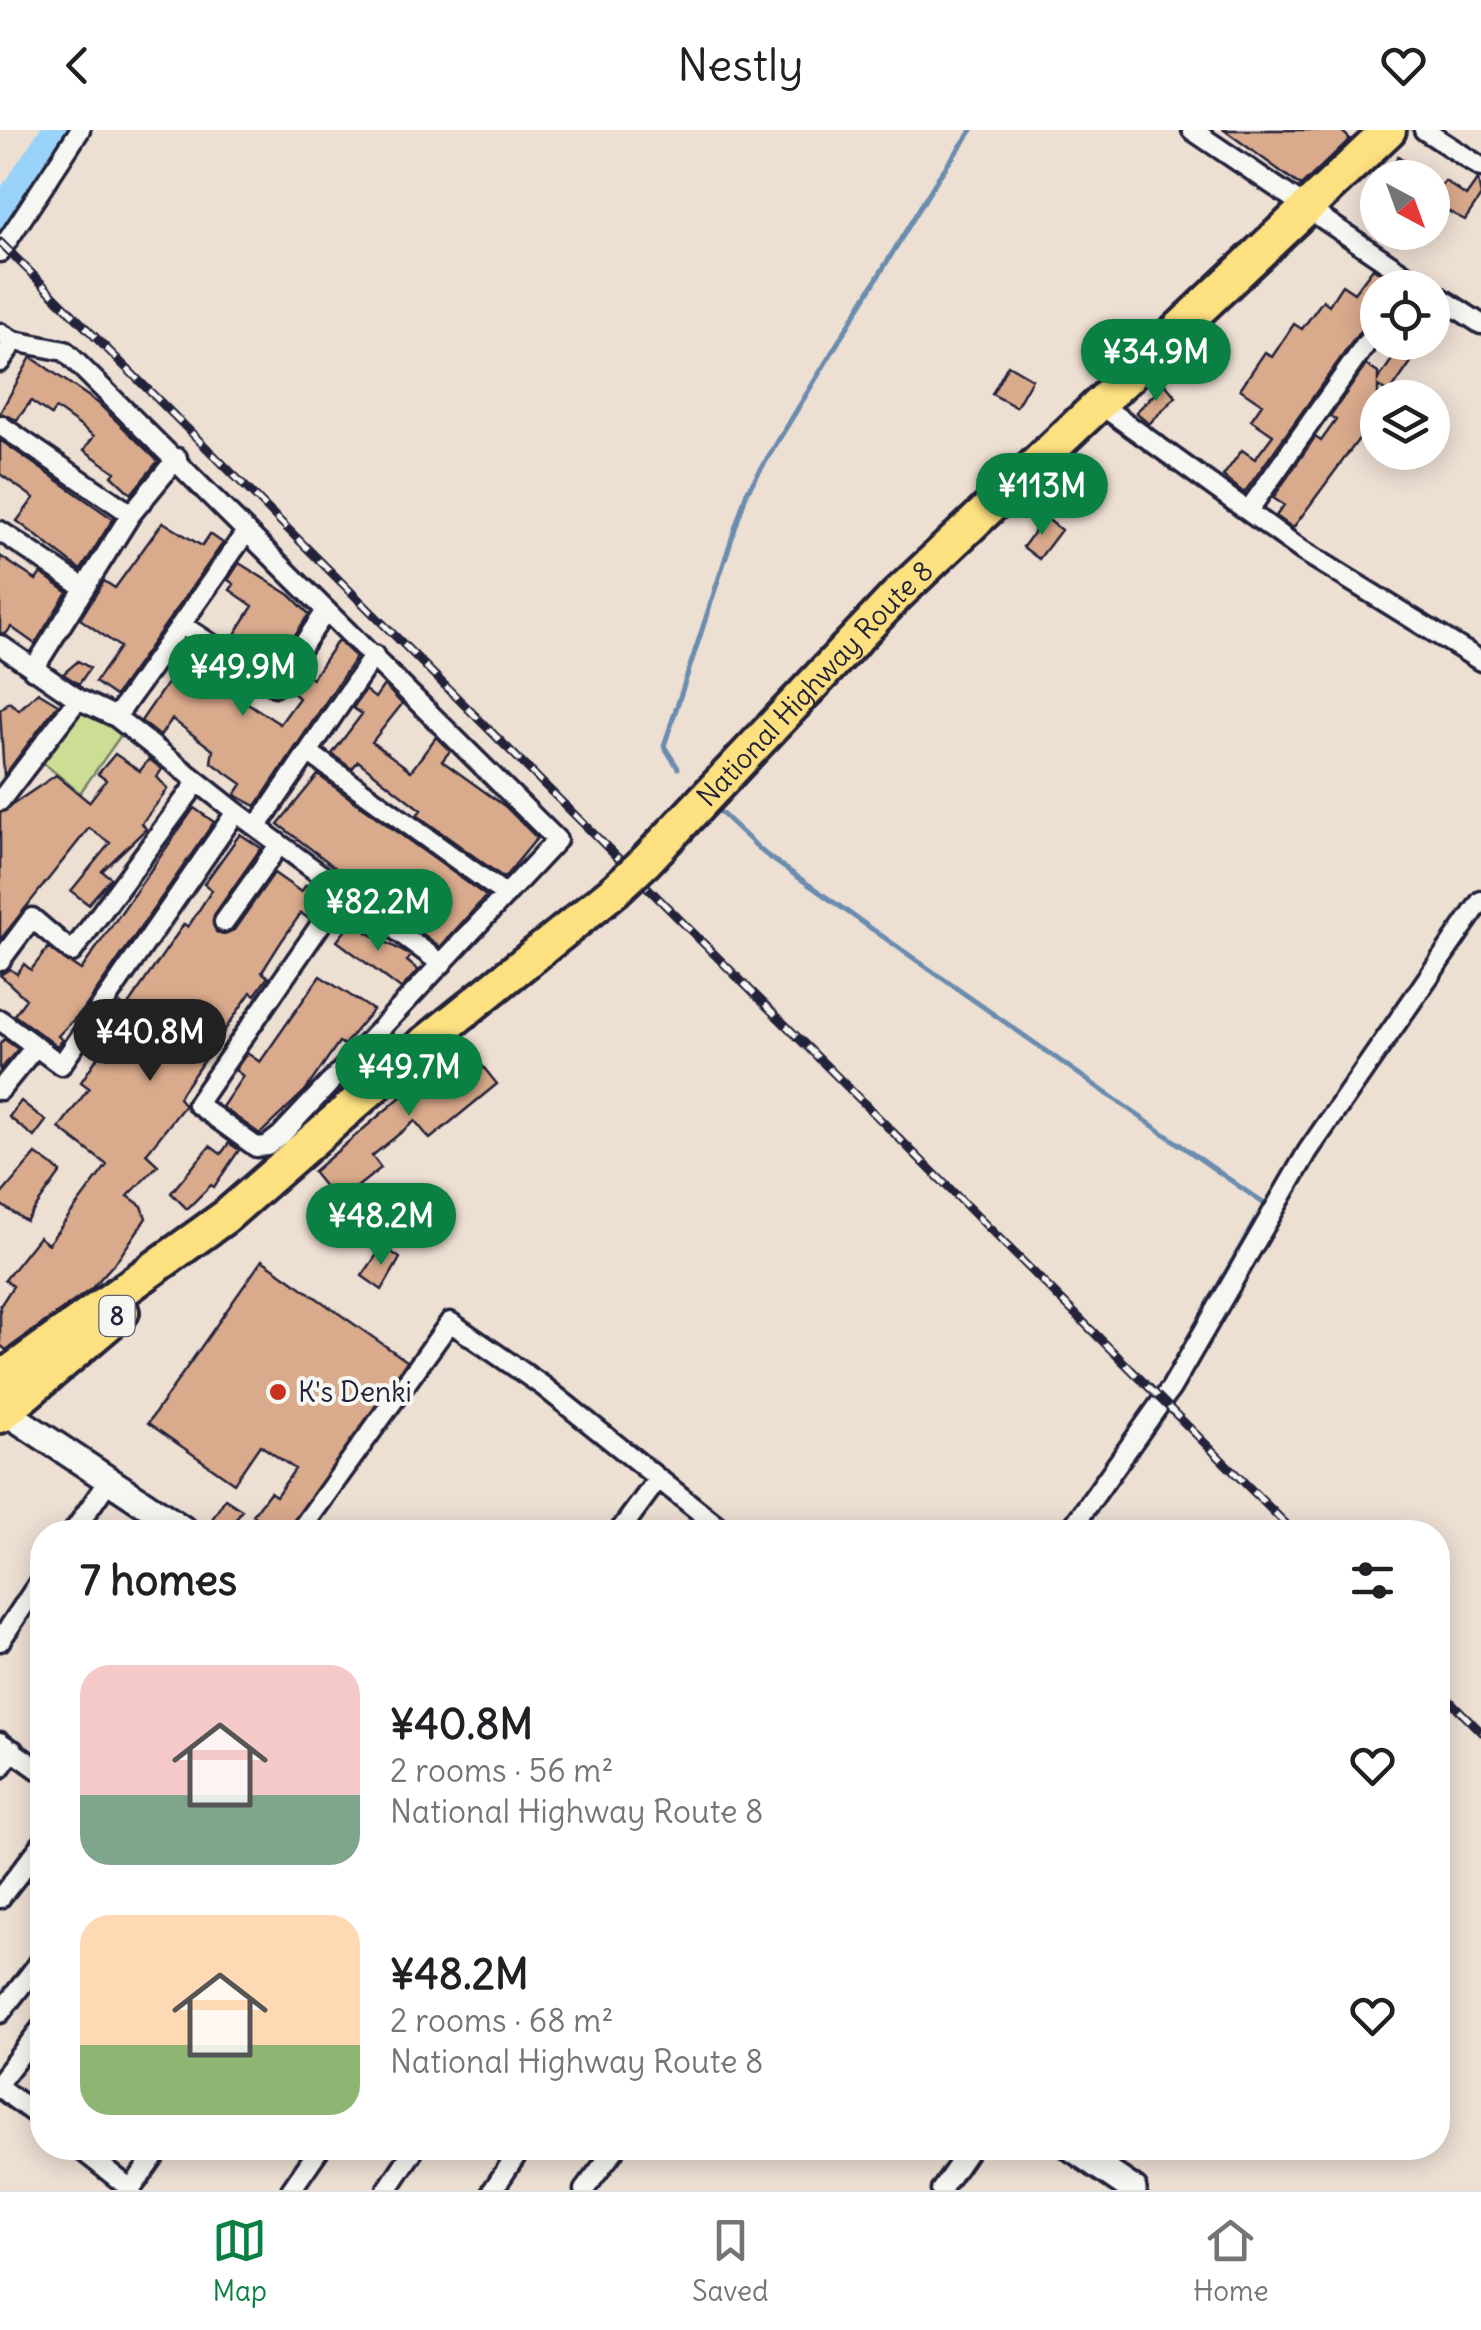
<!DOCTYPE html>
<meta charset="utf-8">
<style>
:root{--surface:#fff;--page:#f6f6f6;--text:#202124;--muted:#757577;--line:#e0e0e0;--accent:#0b8043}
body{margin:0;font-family:Delius,sans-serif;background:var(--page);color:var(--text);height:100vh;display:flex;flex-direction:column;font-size:38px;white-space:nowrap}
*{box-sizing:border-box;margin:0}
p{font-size:32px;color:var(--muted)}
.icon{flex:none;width:55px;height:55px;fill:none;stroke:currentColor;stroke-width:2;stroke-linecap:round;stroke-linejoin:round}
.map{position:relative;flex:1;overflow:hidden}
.details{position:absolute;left:30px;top:1390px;width:1420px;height:640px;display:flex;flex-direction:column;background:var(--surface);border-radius:40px;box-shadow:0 5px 25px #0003}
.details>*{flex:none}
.needle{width:65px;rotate:139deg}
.buttons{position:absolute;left:1360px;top:30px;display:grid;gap:20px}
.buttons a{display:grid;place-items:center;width:90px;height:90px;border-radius:50%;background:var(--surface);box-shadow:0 5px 25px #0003;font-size:50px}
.price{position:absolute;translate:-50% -85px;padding:0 22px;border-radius:35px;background:var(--accent);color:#fff;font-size:32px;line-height:65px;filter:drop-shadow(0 2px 5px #0008)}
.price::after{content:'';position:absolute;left:50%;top:60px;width:30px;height:22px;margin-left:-15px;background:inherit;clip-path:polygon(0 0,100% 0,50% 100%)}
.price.current{background:#222;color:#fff}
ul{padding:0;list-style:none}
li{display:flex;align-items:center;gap:30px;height:250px;padding:0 50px}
li span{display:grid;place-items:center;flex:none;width:280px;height:200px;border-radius:30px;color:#555}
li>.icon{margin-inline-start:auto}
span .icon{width:120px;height:120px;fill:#fffc;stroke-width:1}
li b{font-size:42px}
h2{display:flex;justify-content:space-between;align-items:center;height:120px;padding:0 50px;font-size:42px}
header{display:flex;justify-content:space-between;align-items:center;height:130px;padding:0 50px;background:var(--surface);font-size:45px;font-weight:600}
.dock{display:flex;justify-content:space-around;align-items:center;height:140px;border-top:2px solid var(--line);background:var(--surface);font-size:28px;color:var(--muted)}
.dock a{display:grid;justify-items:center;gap:5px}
.dock .current{color:var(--accent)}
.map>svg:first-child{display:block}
.green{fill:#cbde93;stroke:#768067;stroke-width:2.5}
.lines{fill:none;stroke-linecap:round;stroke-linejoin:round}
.stream{stroke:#6a8cae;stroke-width:5}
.river{stroke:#9ad3fa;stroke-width:30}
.building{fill:#daaa8c;stroke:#22223b;stroke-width:2.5}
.street-casing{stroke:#22223b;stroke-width:25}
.secondary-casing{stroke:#22223b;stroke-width:32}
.highway-casing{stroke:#22223b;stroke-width:40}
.street{stroke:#f6f6f2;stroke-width:18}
.secondary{stroke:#f6f6f2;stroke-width:25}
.highway{stroke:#fde080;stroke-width:32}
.rail-casing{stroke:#22223b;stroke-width:9}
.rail{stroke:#f6f6f2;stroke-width:5;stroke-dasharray:15;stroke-linecap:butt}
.highway-bridge-casing{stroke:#22223b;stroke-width:40;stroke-linecap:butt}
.highway-bridge{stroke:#fde080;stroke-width:32}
.poi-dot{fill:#c8321e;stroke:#f6f6f2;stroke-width:4}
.labels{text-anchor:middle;stroke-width:8;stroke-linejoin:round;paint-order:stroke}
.shield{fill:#f6f6f2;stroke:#626272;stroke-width:2.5}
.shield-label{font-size:25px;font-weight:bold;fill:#22223b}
.street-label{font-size:28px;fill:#22223b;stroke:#f6f6f2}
.poi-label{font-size:28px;fill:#22223b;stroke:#f6f6f2;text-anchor:start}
</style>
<header><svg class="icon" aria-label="back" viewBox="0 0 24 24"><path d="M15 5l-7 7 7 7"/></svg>Nestly<svg class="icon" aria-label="heart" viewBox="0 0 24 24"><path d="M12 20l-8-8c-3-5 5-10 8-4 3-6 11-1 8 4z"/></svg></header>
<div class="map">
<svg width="1481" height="2060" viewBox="0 0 1481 2060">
<rect width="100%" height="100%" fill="#eedfd3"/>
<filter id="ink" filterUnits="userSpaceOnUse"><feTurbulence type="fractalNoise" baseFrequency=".01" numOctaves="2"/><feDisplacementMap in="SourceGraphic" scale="20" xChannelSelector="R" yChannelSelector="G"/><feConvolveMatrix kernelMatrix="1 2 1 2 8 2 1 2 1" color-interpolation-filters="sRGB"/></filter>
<g filter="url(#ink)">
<path class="green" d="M76 579 93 584 121 605 80 663 41 631Z"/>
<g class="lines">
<path class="stream" d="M678 638 664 616 747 362 938 48 972 0
M716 678 765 724 1263 1073
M1058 1402 1161 1256 1256 1089"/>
<path class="river" d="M0 86 57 0"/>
</g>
<path class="building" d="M1224 0H1341L1350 9 1301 56Z
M1398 26 1429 48H1383Z
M1478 49 1481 66 1465 90 1432 73V50L1441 56 1445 51 1466 66Z
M1373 138 1392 151 1387 158H1378V183L1368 190 1244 363 1223 346 1242 320 1255 329 1273 305 1251 290 1262 274 1240 259 1265 222 1272 227 1294 194 1302 199 1323 170 1329 175 1342 155 1354 163Z
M1404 212H1425L1389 264 1378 256V283L1293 398 1276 386 1284 375 1273 368 1315 307 1321 311 1336 290 1330 286 1366 235 1378 243V250Z
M31 227 98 273 158 331 131 364 112 346 115 342 84 320 94 306 61 282 55 279 51 285 31 271 17 290 0 283Z
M1008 235 1032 249 1016 277 992 264Z
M1165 254 1176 267 1149 294 1136 282Z
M0 310 113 389 81 440 17 391 34 368 0 344Z
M1076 343 1088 350 1079 366 1067 358Z
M1045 387 1061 400 1039 429 1023 417Z
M163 392 202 416 210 404 223 413 115 566 95 552 120 517 80 489 104 451 115 458Z
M0 426 36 450 41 443 67 462 35 514 11 497 6 504 0 503Z
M239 433 290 465 309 484 272 539 230 512 253 476 230 460 234 454 228 450Z
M338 510 356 527 256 676 235 665 242 654 211 632 213 620 172 589 160 606 141 591 192 517 213 530 206 540 216 547 214 551 280 594 299 568 292 562 305 544 312 549Z
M78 531 90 538 79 554 63 544Z
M384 555 402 574 372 612 411 641 436 607 450 621 442 631 506 677 537 708 504 748 417 685 421 680 358 631 352 639 332 624 362 584 353 578 365 560 375 568Z
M38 562 58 574 4 646 0 580 9 572 19 580Z
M115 624 140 641 149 629 162 639 157 647 168 659 142 693 146 699 102 741 111 748 88 774 71 761 110 713 89 698 0 810V683L56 645 89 672 106 650 98 644Z
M318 645 486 766 440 817 278 694Z
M194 678 214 692 84 879 58 906 63 910 57 916 14 885 26 869 0 845 10 839 17 844 24 834 31 840 48 818 81 840Z
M240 704 261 718 214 785 216 802 224 804 234 800 274 743 301 762 306 755 324 768 309 789 301 783 281 812 262 842 268 847 255 865 251 862 182 962 179 968 185 975 146 1024 158 1035 128 1066 142 1076 146 1088 119 1128 91 1159 6 1220 0 1215V1176L13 1156 5 1150 39 1107 48 1114 107 1035 59 998 89 958 81 952 117 898 108 892 121 874 126 878 184 794 188 797 212 760 204 754Z
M356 787 370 798 367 802 411 826 407 831 418 840 401 859 337 811Z
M320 846 373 880 344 915 339 912 305 961 260 1004 222 977 243 946 235 940 247 923 260 932Z
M4 909 18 919 0 940V914Z
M464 913 497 954 430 1009 415 991 372 1026 381 1038 343 1068 340 1065 335 1069 313 1042Z
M21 971 46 991 34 1007 9 987Z
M229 1013 239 1020 214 1057 211 1055 187 1079 171 1063 210 1016 221 1024Z
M36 1024 61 1042 26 1091 0 1074V1066Z
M383 1116 400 1128 382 1160 362 1146Z
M262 1130 407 1231 287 1402H263L268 1395 253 1385 270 1362 276 1366 295 1339 260 1315 234 1353 148 1293Z
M225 1369 242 1380 227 1402H215L207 1397Z"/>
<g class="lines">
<g class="street-casing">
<path id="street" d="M1192 0 1425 158
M1424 0 1481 37
M0 122 80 0
M1432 162 1481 194
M0 203 14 211 65 221 557 710 281 1005 267 1016 256 1017 197 974 343 762
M0 232 14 211
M1098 273 1303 421 1481 531
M0 295 131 384
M1248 381 1378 197
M0 401 83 457
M182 495 275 556 326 481
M0 515 78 569 116 587 236 682
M33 540 131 384 177 328
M116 587 246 402
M308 622 506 765
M0 671 78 569
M257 697 374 525
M224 792 279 715
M0 831 32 788 72 822 196 654
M0 890 61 935 236 682 442 834
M0 960 35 917
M73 1402 109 1350
M299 1402 450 1192 543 1256 725 1402
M619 1402 658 1349
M1069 1402 1171 1258 1308 1021 1481 771
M0 1511 42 1448
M0 1612 42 1642
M0 1638 13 1620
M0 1768 42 1714
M0 1883 42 1829
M0 1951 42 1897
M0 1958 42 1989
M79 2018 132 2060
M131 2059 160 2018
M291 2060 320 2018
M387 2060 415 2018
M493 2060 521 2018
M584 2060 616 2018
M941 2060 970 2018"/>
</g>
<g class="secondary-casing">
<path id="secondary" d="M0 1278 187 1402
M1072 2018 1134 2060"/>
</g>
<g class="highway-casing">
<g id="highway">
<path id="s1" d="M646 731 897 465 1389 0"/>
<path d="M0 1249 225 1087 410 925 614 761"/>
<path d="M0 1286 122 1182"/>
</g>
</g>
<use href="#street" class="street"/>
<use href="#secondary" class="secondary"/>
<use href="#highway" class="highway"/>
<g class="rail-casing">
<path id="rail" d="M0 112 1294 1402
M1438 1559 1481 1602"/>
</g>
<use href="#rail" class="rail"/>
<g class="highway-bridge-casing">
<path id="highway-bridge" d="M614 761 646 731"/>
</g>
<use href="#highway-bridge" class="highway-bridge"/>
</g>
</g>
<circle class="poi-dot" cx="278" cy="1262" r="10"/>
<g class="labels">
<rect class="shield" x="99.5" y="1166" width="35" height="40" rx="8"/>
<g class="shield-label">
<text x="117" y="1195">8</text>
</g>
<g class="street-label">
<text dy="10" stroke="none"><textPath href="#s1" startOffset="245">National Highway Route 8</textPath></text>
</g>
<g class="poi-label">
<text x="298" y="1272">K's Denki</text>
</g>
</g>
</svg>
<div class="buttons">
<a><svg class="needle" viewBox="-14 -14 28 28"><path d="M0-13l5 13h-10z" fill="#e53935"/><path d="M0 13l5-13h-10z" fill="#757577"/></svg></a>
<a><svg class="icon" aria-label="locate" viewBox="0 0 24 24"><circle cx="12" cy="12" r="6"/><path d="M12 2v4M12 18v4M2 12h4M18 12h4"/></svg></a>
<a><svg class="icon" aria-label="layers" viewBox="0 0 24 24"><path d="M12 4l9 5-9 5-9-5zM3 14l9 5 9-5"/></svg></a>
</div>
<b class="price" style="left:1156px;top:274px">¥34.9M</b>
<b class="price" style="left:1042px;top:408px">¥113M</b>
<b class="price" style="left:243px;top:589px">¥49.9M</b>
<b class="price" style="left:378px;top:824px">¥82.2M</b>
<b class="price current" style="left:150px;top:954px">¥40.8M</b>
<b class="price" style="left:409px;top:989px">¥49.7M</b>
<b class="price" style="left:381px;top:1138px">¥48.2M</b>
<section class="details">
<h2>7 homes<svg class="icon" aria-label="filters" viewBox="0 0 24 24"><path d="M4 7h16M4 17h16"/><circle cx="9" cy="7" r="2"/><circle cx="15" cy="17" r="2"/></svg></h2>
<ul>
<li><span style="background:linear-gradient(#f6c9c9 65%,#7fa58c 0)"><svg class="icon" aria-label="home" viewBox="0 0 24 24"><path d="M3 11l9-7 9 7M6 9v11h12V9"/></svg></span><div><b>¥40.8M</b><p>2 rooms · 56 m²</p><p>National Highway Route 8</p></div><svg class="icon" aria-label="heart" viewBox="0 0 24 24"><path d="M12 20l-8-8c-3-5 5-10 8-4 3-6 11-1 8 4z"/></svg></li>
<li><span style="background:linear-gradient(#ffd9b3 65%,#8fb573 0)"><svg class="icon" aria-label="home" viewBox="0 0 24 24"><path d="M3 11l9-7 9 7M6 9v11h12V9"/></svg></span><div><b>¥48.2M</b><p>2 rooms · 68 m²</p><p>National Highway Route 8</p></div><svg class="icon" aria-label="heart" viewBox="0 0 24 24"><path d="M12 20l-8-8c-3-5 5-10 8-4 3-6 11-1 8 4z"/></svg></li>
</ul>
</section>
</div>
<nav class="dock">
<a class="current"><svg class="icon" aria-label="map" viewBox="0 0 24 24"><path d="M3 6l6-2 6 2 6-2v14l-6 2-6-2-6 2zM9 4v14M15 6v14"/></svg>Map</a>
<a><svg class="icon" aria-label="saved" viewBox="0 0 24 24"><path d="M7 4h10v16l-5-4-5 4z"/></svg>Saved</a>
<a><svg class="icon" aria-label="home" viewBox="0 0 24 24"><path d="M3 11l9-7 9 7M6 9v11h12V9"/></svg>Home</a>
</nav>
